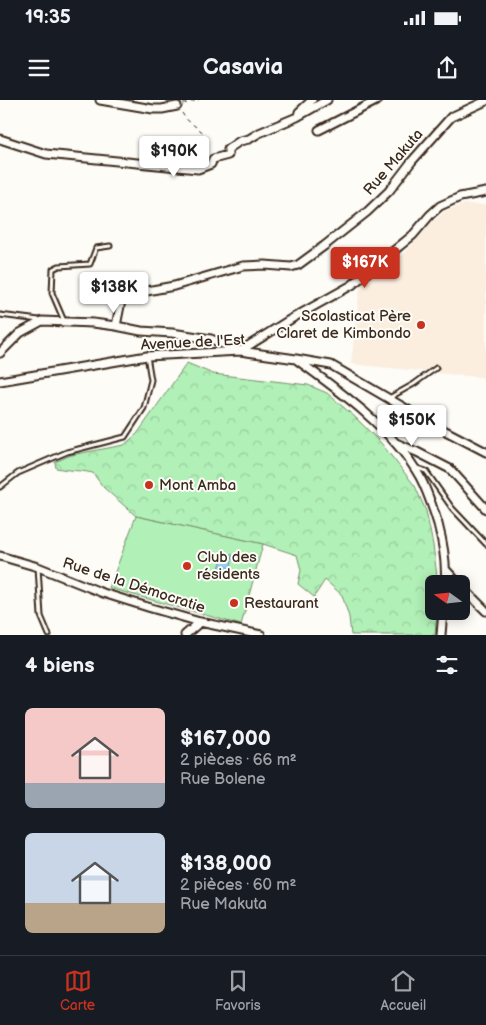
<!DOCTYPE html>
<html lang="fr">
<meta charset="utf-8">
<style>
:root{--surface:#171b24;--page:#242831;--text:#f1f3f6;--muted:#9ea1a6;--line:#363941;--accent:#c8321e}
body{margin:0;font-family:"Balsamiq Sans",sans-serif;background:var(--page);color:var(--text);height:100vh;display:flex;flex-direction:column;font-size:19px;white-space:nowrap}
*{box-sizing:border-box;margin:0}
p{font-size:16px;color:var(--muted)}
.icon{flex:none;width:28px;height:28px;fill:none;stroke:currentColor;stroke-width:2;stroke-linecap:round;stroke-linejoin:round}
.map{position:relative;height:535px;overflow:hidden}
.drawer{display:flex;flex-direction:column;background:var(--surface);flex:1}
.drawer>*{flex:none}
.needle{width:32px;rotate:285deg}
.buttons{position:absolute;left:425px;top:475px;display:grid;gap:10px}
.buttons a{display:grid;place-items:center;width:45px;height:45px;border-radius:8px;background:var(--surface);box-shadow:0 2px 12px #0003;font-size:25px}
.price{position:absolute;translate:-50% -42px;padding:0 11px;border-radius:5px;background:#fff;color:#222;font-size:16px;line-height:32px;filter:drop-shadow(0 1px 2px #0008)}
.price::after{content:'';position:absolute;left:50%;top:30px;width:15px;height:11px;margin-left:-8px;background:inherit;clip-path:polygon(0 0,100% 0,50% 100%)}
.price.selected{background:var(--accent);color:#fff}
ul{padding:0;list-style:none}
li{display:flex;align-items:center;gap:15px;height:125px;padding:0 25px}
li span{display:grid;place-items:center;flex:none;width:140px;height:100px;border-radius:8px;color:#555}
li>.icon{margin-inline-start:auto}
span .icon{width:60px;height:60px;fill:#fffc;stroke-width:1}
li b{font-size:21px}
h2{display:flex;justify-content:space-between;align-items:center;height:60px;padding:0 25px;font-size:21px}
.status{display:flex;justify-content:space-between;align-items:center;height:35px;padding:0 25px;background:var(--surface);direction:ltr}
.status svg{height:14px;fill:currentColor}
header{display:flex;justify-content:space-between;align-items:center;height:65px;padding:0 25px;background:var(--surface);font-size:22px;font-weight:700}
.dock{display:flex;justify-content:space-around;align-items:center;height:70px;border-top:1px solid var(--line);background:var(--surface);font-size:14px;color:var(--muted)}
.dock a{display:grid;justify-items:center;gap:2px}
.dock .selected{color:var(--accent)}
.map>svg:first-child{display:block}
.built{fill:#fbeedf}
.forest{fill:url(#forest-crowns);stroke:#768d6a}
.pitch{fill:#b1f0b7;stroke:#768d6a}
.water{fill:url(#water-waves);stroke:#708c9e}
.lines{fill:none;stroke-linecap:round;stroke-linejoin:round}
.lane-casing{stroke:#3b2a1e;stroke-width:7}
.street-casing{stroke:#3b2a1e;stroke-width:11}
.path{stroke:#3b2a1e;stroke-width:1;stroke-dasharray:4 4;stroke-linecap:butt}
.lane{stroke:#fdfcf7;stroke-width:3}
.street{stroke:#fdfcf7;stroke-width:7}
.poi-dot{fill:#c8321e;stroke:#fdfcf7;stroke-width:2}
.labels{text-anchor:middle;stroke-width:4;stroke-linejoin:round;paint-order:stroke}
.street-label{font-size:15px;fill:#3b2a1e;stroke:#fdfcf7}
.poi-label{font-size:15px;fill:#3b2a1e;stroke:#fdfcf7;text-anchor:start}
</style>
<div class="status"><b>19:35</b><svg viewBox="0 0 49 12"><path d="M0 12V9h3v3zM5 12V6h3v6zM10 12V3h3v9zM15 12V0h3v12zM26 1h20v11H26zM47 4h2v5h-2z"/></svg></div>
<header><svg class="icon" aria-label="menu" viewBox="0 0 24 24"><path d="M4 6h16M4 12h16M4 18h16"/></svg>Casavia<svg class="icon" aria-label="share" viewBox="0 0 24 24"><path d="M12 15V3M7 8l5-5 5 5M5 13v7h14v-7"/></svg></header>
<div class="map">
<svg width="486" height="535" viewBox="0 0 486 535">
<defs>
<pattern id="forest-crowns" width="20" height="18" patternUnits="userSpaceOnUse" patternTransform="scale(1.25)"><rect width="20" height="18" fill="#b1f0b7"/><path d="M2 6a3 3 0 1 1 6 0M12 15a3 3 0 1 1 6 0" fill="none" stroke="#99ce9d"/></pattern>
<pattern id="water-waves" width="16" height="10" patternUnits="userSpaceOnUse" patternTransform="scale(1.25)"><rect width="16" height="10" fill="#94cef4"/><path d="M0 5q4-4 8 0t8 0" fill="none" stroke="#80b1d1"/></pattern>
</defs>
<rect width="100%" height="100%" fill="#fdfcf7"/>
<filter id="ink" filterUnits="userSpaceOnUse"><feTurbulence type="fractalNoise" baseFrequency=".02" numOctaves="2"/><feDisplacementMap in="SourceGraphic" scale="10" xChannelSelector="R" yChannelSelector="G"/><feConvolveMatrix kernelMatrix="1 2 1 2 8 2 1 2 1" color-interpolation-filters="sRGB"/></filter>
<g filter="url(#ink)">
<path class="built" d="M465 104 486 105V278L351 264 360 185 403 155 430 124 445 111Z"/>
<path class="forest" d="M187 263 213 274 308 285 327 293 355 317 381 343 415 386 426 411 433 445 438 484H434V511H437L435 535H351L349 517 342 495 325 480 314 497 298 484 301 470 297 455 263 444 136 416 103 387 93 373C81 370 69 371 56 368L55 362 71 355 124 345 137 334Z"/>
<path class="pitch" d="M136 416 263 444 241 525 109 488Z"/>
<path class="water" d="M224 453 233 455 229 478 217 475Z"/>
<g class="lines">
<g class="lane-casing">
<path id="lane" d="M0 215 39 220
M64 221 52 193 53 169 59 166 90 164 96 148 110 146
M389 298 414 284 436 268
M414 367 426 371 452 408 486 444
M0 387 18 373 67 352 125 337 144 308 151 280 147 256
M38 467 41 516 49 535"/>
</g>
<g class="street-casing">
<path id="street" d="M100 0 153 9H162L177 6
M298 16 299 12 312 0
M319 30 378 0
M0 39 46 54 198 69 211 64 213 59 228 55V49L240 41 249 39 259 33 297 17 327 0
M116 226 121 201 125 195 174 186 243 166 265 165 291 167 298 165 324 146 367 112 389 91 412 61 451 17 486 1
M0 253 20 233 42 221 93 223 116 226 141 231 172 233 211 239 240 251 291 219 352 185 413 135 430 115 440 106 460 97 486 92
M297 260C340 291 394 330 420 377 428 392 433 408 438 424 443 443 447 464 445 484
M0 281 147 256 240 251 296 259 331 265 434 325 486 352
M396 343 417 352 450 369 486 409
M0 456 38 467 103 493 151 508 200 522 261 535
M447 471 459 484
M461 486 486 511
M185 535 200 522
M441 535 443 511"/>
</g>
<path class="path" d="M183 4 199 0
M182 13 186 19 205 34"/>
<use href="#lane" class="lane"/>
<use href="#street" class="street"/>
</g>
</g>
<g class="poi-dot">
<circle cx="421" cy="225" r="5"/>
<circle cx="149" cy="385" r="5"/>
<circle cx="187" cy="466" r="5"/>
<circle cx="234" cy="503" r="5"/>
</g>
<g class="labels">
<g class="street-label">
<text transform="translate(393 62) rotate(-49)" y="5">Rue Makuta</text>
<text transform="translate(193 242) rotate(-3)" y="5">Avenue de l'Est</text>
<text transform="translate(134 485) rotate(18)" y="5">Rue de la Démocratie</text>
</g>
<g class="poi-label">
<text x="411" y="221" text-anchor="end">Scolasticat Père<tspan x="411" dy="17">Claret de Kimbondo</tspan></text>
<text x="159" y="390">Mont Amba</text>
<text x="197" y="462">Club des<tspan x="197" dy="17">résidents</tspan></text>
<text x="244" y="508">Restaurant</text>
</g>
</g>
</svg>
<div class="buttons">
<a><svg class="needle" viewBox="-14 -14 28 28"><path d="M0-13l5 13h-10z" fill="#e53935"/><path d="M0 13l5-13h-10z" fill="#9ea1a6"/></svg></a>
</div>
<b class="price" style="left:174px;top:78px">$190K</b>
<b class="price selected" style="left:365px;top:189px">$167K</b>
<b class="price" style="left:114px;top:214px">$138K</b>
<b class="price" style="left:412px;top:347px">$150K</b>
</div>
<section class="drawer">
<h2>4 biens<svg class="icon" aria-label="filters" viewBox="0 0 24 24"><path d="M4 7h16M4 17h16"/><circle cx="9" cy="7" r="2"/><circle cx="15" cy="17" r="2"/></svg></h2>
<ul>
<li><span style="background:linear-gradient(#f6c9c9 75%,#9aa5b1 0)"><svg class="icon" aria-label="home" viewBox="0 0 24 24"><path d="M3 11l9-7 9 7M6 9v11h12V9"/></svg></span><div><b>$167,000</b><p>2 pièces · 66 m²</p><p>Rue Bolene</p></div></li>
<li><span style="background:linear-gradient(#c9d6e8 70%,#b9a48a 0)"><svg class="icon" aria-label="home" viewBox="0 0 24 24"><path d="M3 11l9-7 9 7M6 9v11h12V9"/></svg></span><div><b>$138,000</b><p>2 pièces · 60 m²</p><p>Rue Makuta</p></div></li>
</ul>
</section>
<nav class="dock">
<a class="selected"><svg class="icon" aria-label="map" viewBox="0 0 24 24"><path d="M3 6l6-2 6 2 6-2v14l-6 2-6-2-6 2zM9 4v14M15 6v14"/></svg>Carte</a>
<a><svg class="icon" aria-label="saved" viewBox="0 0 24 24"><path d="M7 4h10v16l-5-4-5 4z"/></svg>Favoris</a>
<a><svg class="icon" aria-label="home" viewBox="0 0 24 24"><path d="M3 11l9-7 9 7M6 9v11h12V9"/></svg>Accueil</a>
</nav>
